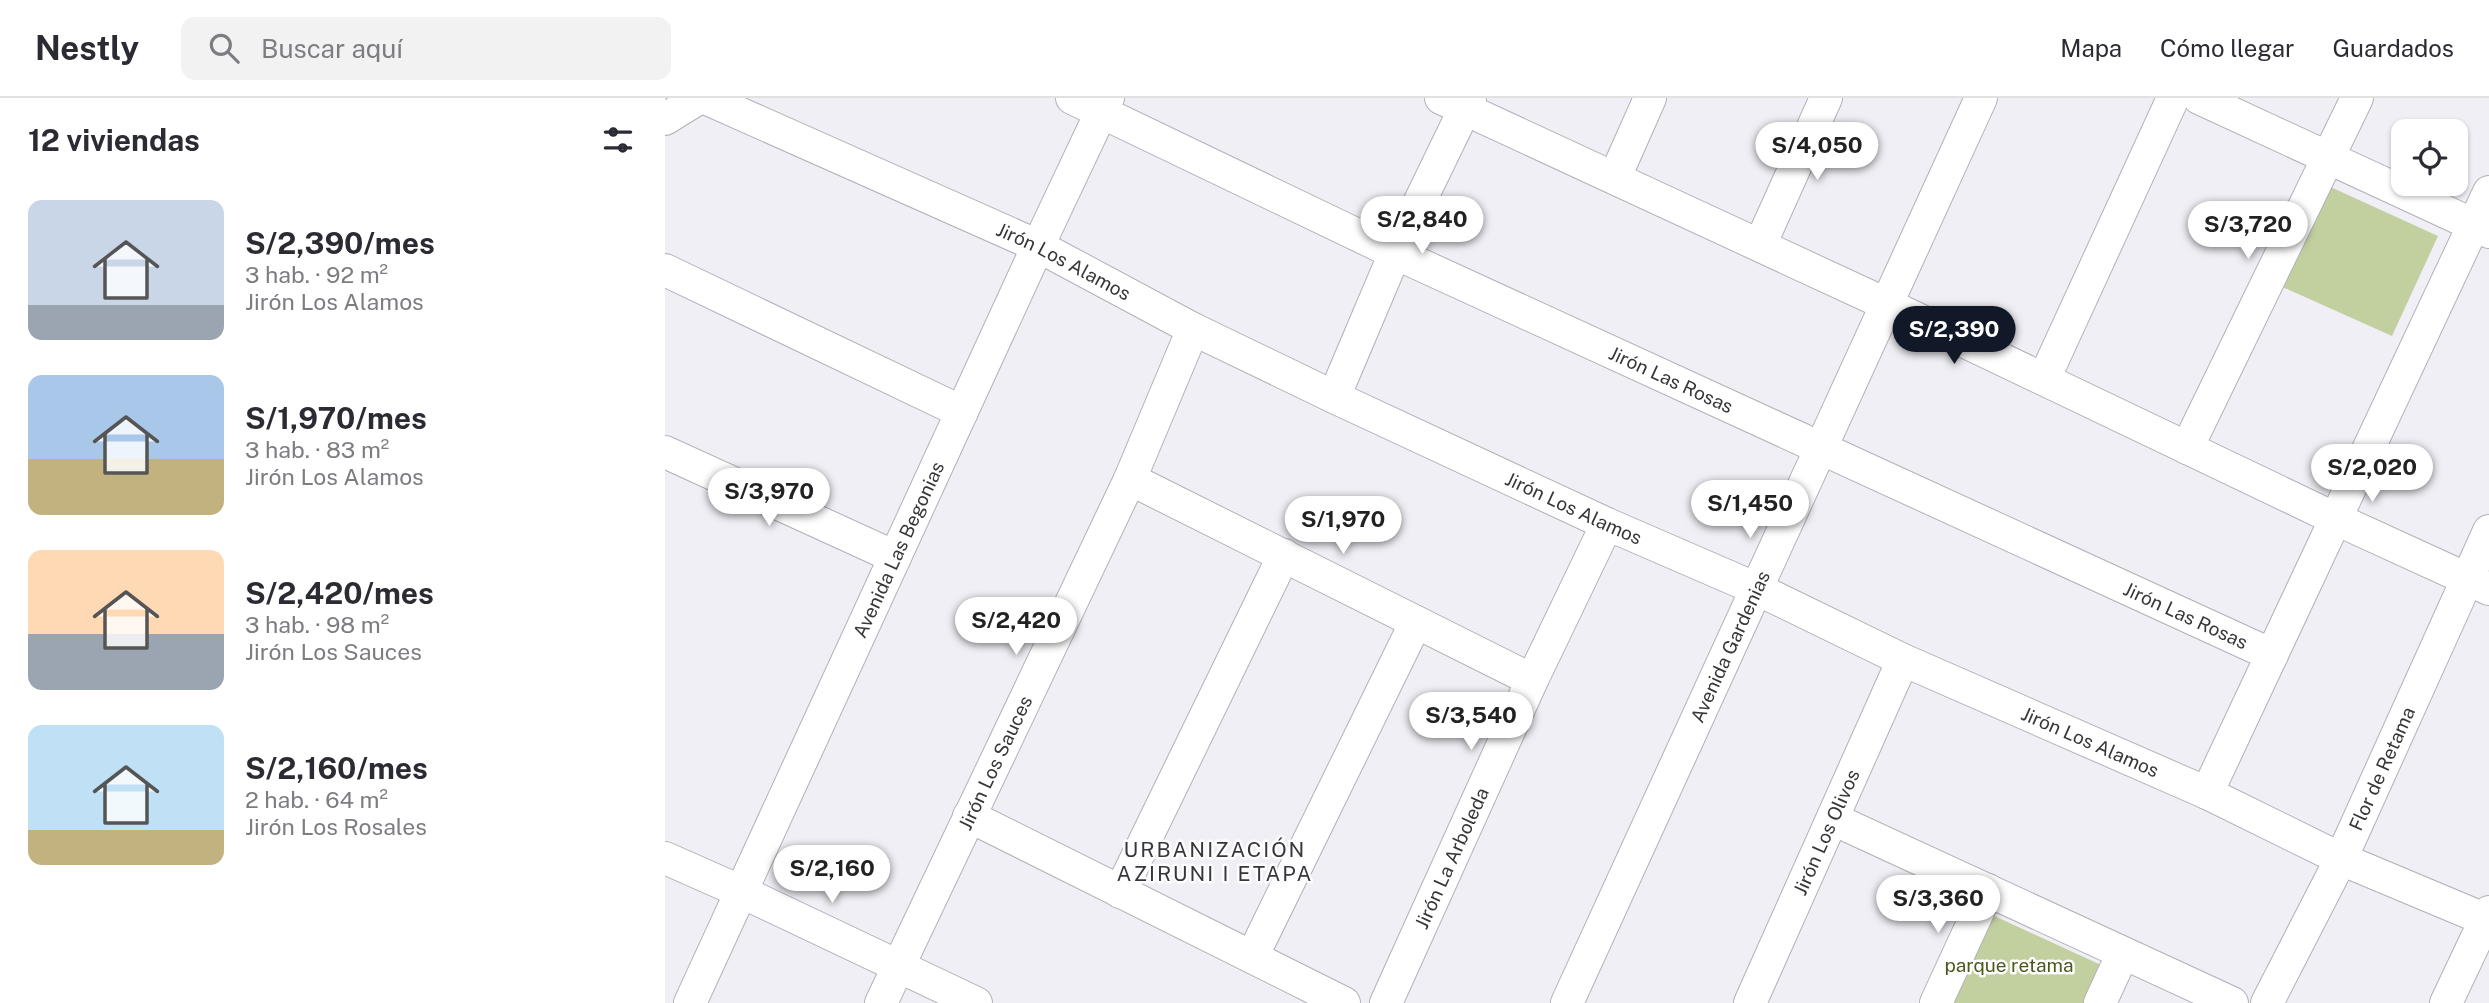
<!DOCTYPE html>
<html lang="es">
<meta charset="utf-8">
<style>
:root{--surface:#fff;--page:#f2f2f3;--text:#2b2b33;--muted:#7c7c81;--line:#e1e1e2;--accent:#111827}
body{margin:0;font-family:"Public Sans",sans-serif;background:var(--page);color:var(--text);height:100vh;display:flex;flex-direction:column;font-size:26px;white-space:nowrap}
*{box-sizing:border-box;margin:0}
p{font-size:23px;color:var(--muted)}
.icon{flex:none;width:38px;height:38px;fill:none;stroke:currentColor;stroke-width:2;stroke-linecap:round;stroke-linejoin:round}
.map{position:relative;flex:1;overflow:hidden}
.side{display:flex;flex-direction:column;background:var(--surface);width:665px}
.side>*{flex:none}
.fabs{position:absolute;left:1726px;top:21px;display:grid;gap:14px}
.fabs a{display:grid;place-items:center;width:77px;height:77px;border-radius:14px;background:var(--surface);box-shadow:0 2px 5px #0004;font-size:35px}
.price{position:absolute;translate:-50% -60px;padding:0 16px;border-radius:24px;background:#fff;color:#222;font-size:23px;line-height:46px;filter:drop-shadow(0 2px 4px #0008)}
.price::after{content:'';position:absolute;left:50%;top:42px;width:21px;height:16px;margin-left:-10px;background:inherit;clip-path:polygon(0 0,100% 0,50% 100%)}
.price.current{background:var(--accent);color:#fff}
ul{padding:0;list-style:none}
li{display:flex;align-items:center;gap:21px;height:175px;padding:0 28px}
li span{display:grid;place-items:center;flex:none;width:196px;height:140px;border-radius:14px;color:#555}
li>.icon{margin-inline-start:auto}
span .icon{width:84px;height:84px;fill:#fffc;stroke-width:1}
li b{font-size:30px}
h2{display:flex;justify-content:space-between;align-items:center;height:84px;padding:0 28px;font-size:30px}
header{display:flex;align-items:center;gap:42px;box-sizing:border-box;height:98px;padding:0 35px;background:var(--surface);border-bottom:2px solid var(--line)}
header strong{font-size:33px}
nav{display:flex;gap:38px;margin-inline-start:auto;font-size:24px}
.search{width:490px;height:63px;background:var(--page);display:flex;align-items:center;gap:18px;box-sizing:border-box;padding:0 24px;border-radius:14px;color:var(--muted);font-size:26px}
main{display:flex;flex:1;min-height:0}
.map>svg:first-child{display:block}
.green{fill:#c2cf9f}
.lines{fill:none;stroke-linecap:round;stroke-linejoin:round}
.minor-casing{stroke:#b1b1b7;stroke-width:34}
.minor{stroke:#fff;stroke-width:32}
.labels{text-anchor:middle;stroke-width:5;stroke-linejoin:round;paint-order:stroke}
.street-label{font-size:19px;fill:#373739;stroke:#fdfcff}
.park-label{font-size:19px;fill:#4c5a19;stroke:#fdfcff}
.neighbourhood-label{font-size:21px;letter-spacing:2px;fill:#373739;stroke:#fdfcff}
</style>
<header>
<strong>Nestly</strong>
<div class="search"><svg class="icon" aria-label="search" viewBox="0 0 24 24"><circle cx="10" cy="10" r="6"/><path d="M15 15l6 6"/></svg>Buscar aquí</div>
<nav><a>Mapa</a><a>Cómo llegar</a><a>Guardados</a></nav>
</header>
<main>
<section class="side">
<h2>12 viviendas<svg class="icon" aria-label="filters" viewBox="0 0 24 24"><path d="M4 7h16M4 17h16"/><circle cx="9" cy="7" r="2"/><circle cx="15" cy="17" r="2"/></svg></h2>
<ul>
<li><span style="background:linear-gradient(#c9d6e8 75%,#9aa5b1 0)"><svg class="icon" aria-label="home" viewBox="0 0 24 24"><path d="M3 11l9-7 9 7M6 9v11h12V9"/></svg></span><div><b>S/2,390/mes</b><p>3 hab. · 92 m²</p><p>Jirón Los Alamos</p></div></li>
<li><span style="background:linear-gradient(#a9c7e8 60%,#c2b280 0)"><svg class="icon" aria-label="home" viewBox="0 0 24 24"><path d="M3 11l9-7 9 7M6 9v11h12V9"/></svg></span><div><b>S/1,970/mes</b><p>3 hab. · 83 m²</p><p>Jirón Los Alamos</p></div></li>
<li><span style="background:linear-gradient(#ffd9b3 60%,#9aa5b1 0)"><svg class="icon" aria-label="home" viewBox="0 0 24 24"><path d="M3 11l9-7 9 7M6 9v11h12V9"/></svg></span><div><b>S/2,420/mes</b><p>3 hab. · 98 m²</p><p>Jirón Los Sauces</p></div></li>
<li><span style="background:linear-gradient(#bfe0f5 75%,#c2b280 0)"><svg class="icon" aria-label="home" viewBox="0 0 24 24"><path d="M3 11l9-7 9 7M6 9v11h12V9"/></svg></span><div><b>S/2,160/mes</b><p>2 hab. · 64 m²</p><p>Jirón Los Rosales</p></div></li>
</ul>
</section>
<div class="map">
<svg width="1824" height="905" viewBox="0 0 1824 905">
<rect width="100%" height="100%" fill="#efeff5"/>
<path class="green" d="M1648 81 1773 138 1727 238 1604 183Z
M1325 816 1447 872 1432 905H1284Z"/>
<g class="lines">
<g class="minor-casing">
<g id="minor">
<path id="s1" d="M40 0 373 148 528 231 669 299 942 426 1092 491 1238 562 1542 695 1676 761 1824 823"/>
<path id="s2" d="M407 0 730 155 1607 557"/>
<path d="M776 0 1221 206 1671 421 1824 491"/>
<path d="M1534 0 1824 134"/>
<path d="M0 21 34 0"/>
<path d="M950 79 985 0"/>
<path d="M1095 147 1161 0"/>
<path d="M0 172 297 314"/>
<path d="M1379 281 1508 0"/>
<path d="M669 299 730 155 805 0"/>
<path d="M1522 350 1692 0"/>
<path d="M0 354 230 459"/>
<path d="M465 381 867 582"/>
<path d="M1542 695 1824 94"/>
<path d="M304 718 679 905"/>
<path d="M1168 721 1567 905"/>
<path d="M0 760 77 794 311 905"/>
<path d="M455 794 619 457"/>
<path d="M587 859 751 524"/>
<path id="s3" d="M25 905 373 148 443 0"/>
<path id="s4" d="M216 905 465 381 528 231"/>
<path id="s5" d="M721 905 867 582 942 426"/>
<path id="s6" d="M902 905 1316 0"/>
<path id="s7" d="M1085 905 1238 562"/>
<path d="M1271 905 1323 792"/>
<path d="M1435 905 1458 855"/>
<path id="s8" d="M1602 905 1676 761 1824 433"/>
<path d="M1781 905 1824 814"/>
</g>
</g>
<use href="#minor" class="minor"/>
</g>
<g class="labels">
<g class="street-label">
<text dy="7" stroke="none"><textPath href="#s1" startOffset="394">Jirón Los Alamos</textPath></text>
<text dy="7" stroke="none"><textPath href="#s2" startOffset="662">Jirón Las Rosas</textPath></text>
<text dy="7" stroke="none"><textPath href="#s1" startOffset="961">Jirón Los Alamos</textPath></text>
<text dy="7" stroke="none"><textPath href="#s3" startOffset="499">Avenida Las Begonias</textPath></text>
<text dy="7" stroke="none"><textPath href="#s2" startOffset="1228">Jirón Las Rosas</textPath></text>
<text dy="7" stroke="none"><textPath href="#s6" startOffset="392">Avenida Gardenias</textPath></text>
<text dy="7" stroke="none"><textPath href="#s1" startOffset="1528">Jirón Los Alamos</textPath></text>
<text dy="7" stroke="none"><textPath href="#s4" startOffset="266">Jirón Los Sauces</textPath></text>
<text dy="7" stroke="none"><textPath href="#s8" startOffset="261">Flor de Retama</textPath></text>
<text dy="7" stroke="none"><textPath href="#s7" startOffset="187">Jirón Los Olivos</textPath></text>
<text dy="7" stroke="none"><textPath href="#s5" startOffset="159">Jirón La Arboleda</textPath></text>
</g>
<g class="park-label">
<text x="1344" y="874">parque retama</text>
</g>
<g class="neighbourhood-label">
<text x="550" y="759">URBANIZACIÓN<tspan x="550" dy="24">AZIRUNI I ETAPA</tspan></text>
</g>
</g>
</svg>
<div class="fabs">
<a><svg class="icon" aria-label="locate" viewBox="0 0 24 24"><circle cx="12" cy="12" r="6"/><path d="M12 2v4M12 18v4M2 12h4M18 12h4"/></svg></a>
</div>
<b class="price" style="left:1152px;top:84px">S/4,050</b>
<b class="price" style="left:757px;top:158px">S/2,840</b>
<b class="price" style="left:1583px;top:163px">S/3,720</b>
<b class="price current" style="left:1289px;top:268px">S/2,390</b>
<b class="price" style="left:1707px;top:406px">S/2,020</b>
<b class="price" style="left:104px;top:430px">S/3,970</b>
<b class="price" style="left:1085px;top:442px">S/1,450</b>
<b class="price" style="left:678px;top:458px">S/1,970</b>
<b class="price" style="left:351px;top:559px">S/2,420</b>
<b class="price" style="left:806px;top:654px">S/3,540</b>
<b class="price" style="left:167px;top:807px">S/2,160</b>
<b class="price" style="left:1273px;top:837px">S/3,360</b>
</div>
</main>
